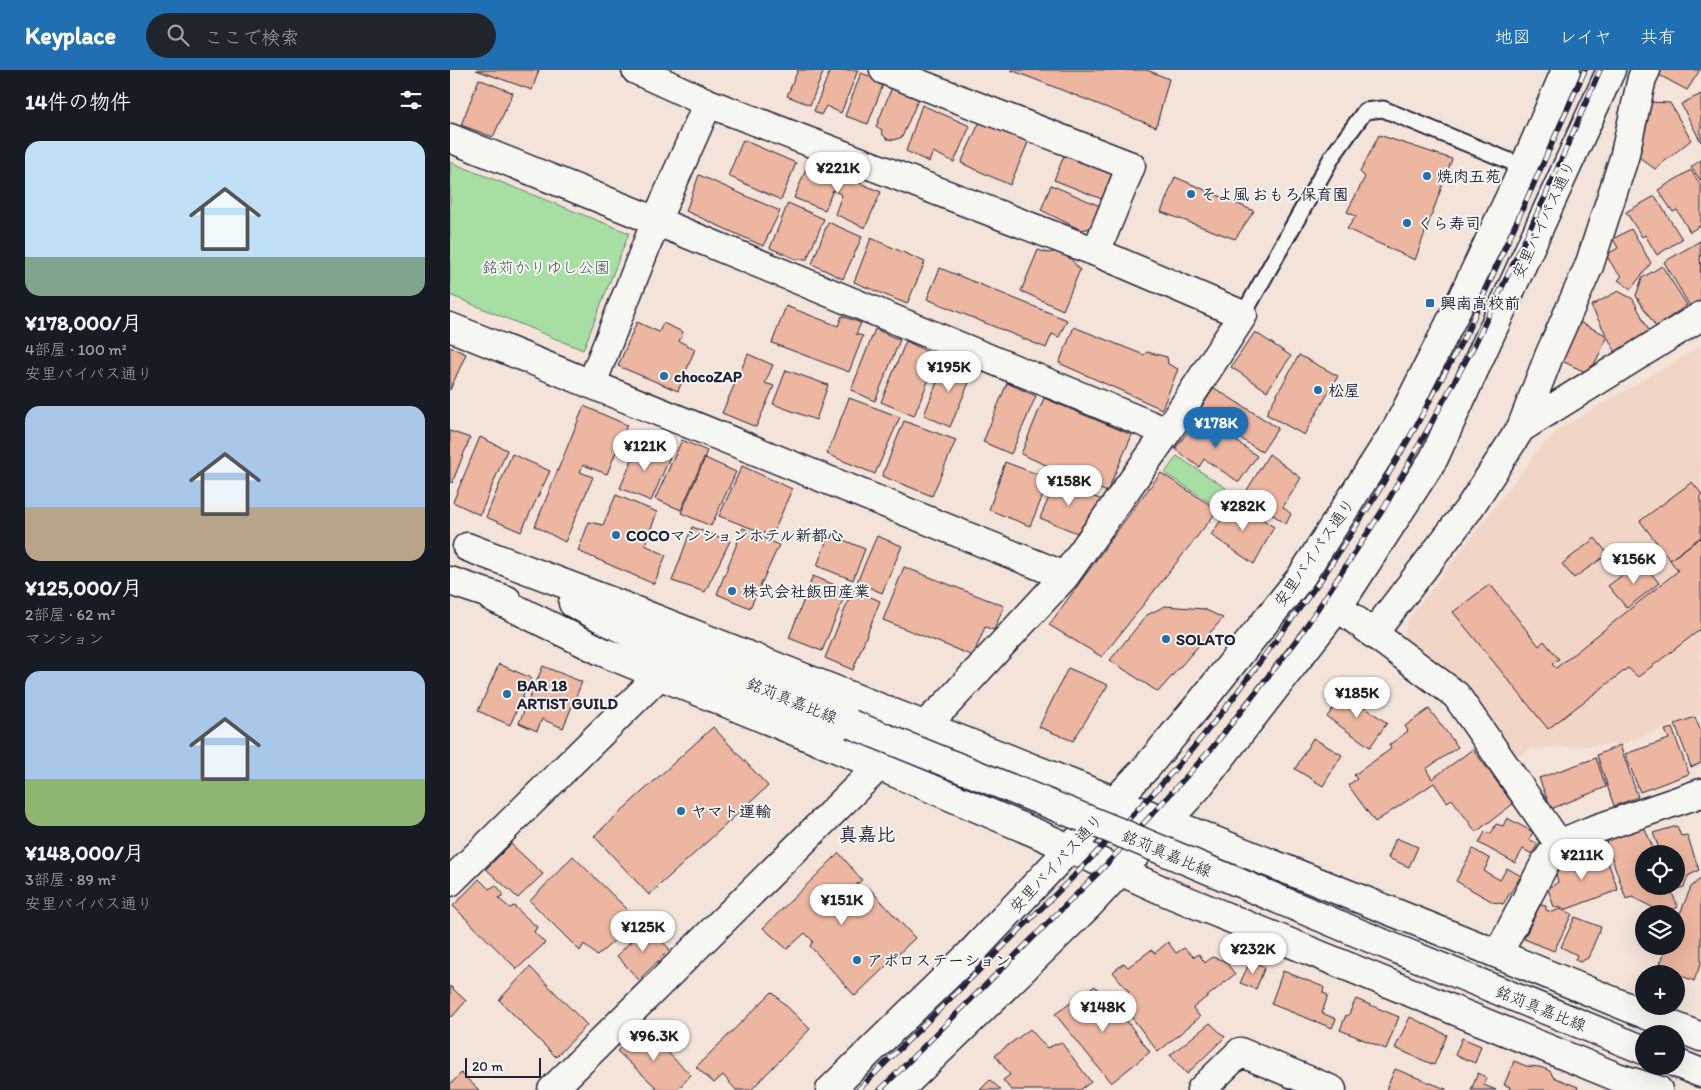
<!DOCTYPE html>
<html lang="ja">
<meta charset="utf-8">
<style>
:root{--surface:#171b24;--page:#20242c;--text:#f1f3f6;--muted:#9ea1a6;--accent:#1f6fb2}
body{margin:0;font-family:Itim,"Klee One",sans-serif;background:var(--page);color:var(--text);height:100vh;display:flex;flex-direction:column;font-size:19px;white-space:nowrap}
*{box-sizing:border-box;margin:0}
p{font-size:16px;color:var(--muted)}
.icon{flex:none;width:28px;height:28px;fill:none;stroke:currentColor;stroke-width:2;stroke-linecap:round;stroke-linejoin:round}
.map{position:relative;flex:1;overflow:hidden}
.panel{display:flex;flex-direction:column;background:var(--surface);width:450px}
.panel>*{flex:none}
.controls{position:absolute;left:1185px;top:775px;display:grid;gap:10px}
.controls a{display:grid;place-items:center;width:50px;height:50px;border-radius:50%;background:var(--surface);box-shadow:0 5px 20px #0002;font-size:25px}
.scale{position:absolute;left:15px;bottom:12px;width:76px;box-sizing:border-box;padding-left:5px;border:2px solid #22223b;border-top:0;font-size:14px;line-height:18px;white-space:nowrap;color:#22223b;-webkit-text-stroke:4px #f6f6f2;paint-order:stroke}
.price{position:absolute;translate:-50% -42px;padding:0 11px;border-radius:18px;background:#fff;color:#222;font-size:16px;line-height:32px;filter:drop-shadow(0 1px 2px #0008)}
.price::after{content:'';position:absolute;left:50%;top:30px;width:15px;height:11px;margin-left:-8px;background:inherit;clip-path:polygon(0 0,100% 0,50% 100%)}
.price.active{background:var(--accent);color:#fff}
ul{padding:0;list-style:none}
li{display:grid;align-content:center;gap:10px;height:265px;padding:0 25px}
li span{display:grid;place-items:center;height:155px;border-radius:15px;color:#555}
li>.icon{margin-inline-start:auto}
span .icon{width:90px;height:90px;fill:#fffc;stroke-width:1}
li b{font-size:21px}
h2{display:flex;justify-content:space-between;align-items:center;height:60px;padding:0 25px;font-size:21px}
header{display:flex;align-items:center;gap:30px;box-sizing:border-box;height:70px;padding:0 25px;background:var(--accent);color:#fff}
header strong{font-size:24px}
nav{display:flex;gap:28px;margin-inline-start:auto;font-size:18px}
.search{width:350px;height:45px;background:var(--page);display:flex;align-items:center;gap:12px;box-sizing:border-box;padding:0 18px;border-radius:28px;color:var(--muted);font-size:19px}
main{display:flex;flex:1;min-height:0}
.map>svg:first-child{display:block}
.built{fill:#f1d6c8}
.green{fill:#a7dfa3;stroke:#64806f}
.building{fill:#ecb6a0;stroke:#22223b}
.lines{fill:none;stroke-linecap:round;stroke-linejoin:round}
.lane-casing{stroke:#22223b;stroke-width:19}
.street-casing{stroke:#22223b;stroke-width:31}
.secondary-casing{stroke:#22223b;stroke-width:31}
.highway-casing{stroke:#22223b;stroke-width:31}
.lane{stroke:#f6f6f2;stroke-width:15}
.street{stroke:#f6f6f2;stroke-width:28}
.secondary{stroke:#f6f6f2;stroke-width:28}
.highway{stroke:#f6f6f2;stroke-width:28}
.rail-casing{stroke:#22223b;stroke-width:5.5}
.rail{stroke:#f6f6f2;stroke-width:4;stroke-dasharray:11;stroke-linecap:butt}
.secondary-bridge-casing{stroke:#22223b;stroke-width:31;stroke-linecap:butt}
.secondary-bridge{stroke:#f6f6f2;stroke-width:28}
.poi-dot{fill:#1f6fb2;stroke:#f6f6f2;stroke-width:2}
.labels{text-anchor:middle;stroke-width:4;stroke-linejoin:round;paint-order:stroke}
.poi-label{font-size:16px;font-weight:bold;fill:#22223b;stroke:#f6f6f2;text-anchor:start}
.street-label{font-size:16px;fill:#22223b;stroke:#f6f6f2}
.park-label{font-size:16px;fill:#4a5b5a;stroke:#f6f6f2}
.quarter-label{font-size:19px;font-weight:bold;fill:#22223b;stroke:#f6f6f2}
</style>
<header>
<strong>Keyplace</strong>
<div class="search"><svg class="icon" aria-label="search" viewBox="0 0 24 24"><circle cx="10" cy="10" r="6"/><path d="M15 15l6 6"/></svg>ここで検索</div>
<nav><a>地図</a><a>レイヤ</a><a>共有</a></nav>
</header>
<main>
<section class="panel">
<h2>14件の物件<svg class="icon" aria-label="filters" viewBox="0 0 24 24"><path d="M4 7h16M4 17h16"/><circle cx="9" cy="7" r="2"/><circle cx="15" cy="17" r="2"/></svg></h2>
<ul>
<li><span style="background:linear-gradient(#bfe0f5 75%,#7fa58c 0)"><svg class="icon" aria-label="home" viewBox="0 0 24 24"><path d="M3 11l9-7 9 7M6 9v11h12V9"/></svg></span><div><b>¥178,000/月</b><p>4部屋 · 100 m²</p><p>安里バイパス通り</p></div></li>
<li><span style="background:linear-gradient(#a9c7e8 65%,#b9a48a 0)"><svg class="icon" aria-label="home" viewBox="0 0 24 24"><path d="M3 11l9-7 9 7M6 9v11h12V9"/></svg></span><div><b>¥125,000/月</b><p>2部屋 · 62 m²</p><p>マンション</p></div></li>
<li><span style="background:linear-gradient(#a9c7e8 70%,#8fb573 0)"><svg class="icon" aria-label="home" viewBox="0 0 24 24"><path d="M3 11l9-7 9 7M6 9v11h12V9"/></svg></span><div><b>¥148,000/月</b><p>3部屋 · 89 m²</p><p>安里バイパス通り</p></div></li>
</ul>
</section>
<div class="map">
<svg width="1251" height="1020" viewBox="0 0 1251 1020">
<rect width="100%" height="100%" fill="#f3e3d9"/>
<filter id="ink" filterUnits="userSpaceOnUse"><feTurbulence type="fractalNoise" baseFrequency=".02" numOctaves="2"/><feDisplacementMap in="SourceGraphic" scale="10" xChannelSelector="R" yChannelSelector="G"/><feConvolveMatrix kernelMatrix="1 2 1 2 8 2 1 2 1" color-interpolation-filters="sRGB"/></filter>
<g filter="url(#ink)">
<path class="built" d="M1251 276V644L1172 674 1081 679 1065 688 1013 613 956 575 954 565 958 549 1093 374 1112 357Z"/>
<path class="green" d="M0 92 179 163 133 280 0 225Z
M727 386 776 418 764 435 715 403Z"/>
<path class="building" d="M26 0H89L82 20Z
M348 0H374L360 35 337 26Z
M380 0H408L391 43 376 36 371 45 364 41Z
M561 0H697L719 9 706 57Z
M1212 0H1250L1237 20 1209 5Z
M411 3 434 12 418 54 395 46Z
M29 9 63 23 43 67 11 55Z
M444 12 471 23 452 67 444 70 437 69 433 65 431 59 426 57Z
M1251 24V72L1231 34Z
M1200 32 1220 33 1241 70 1205 99 1189 87Z
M472 35 520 56 504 92 483 82 479 92 456 81Z
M532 47 580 68 560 115 511 93Z
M929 65 1002 89 965 190 897 159 906 146 897 142 915 107 910 102Z
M293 70 346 93 331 130 278 106Z
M616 81 663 102 652 129 604 110Z
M1251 90V111L1241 97Z
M359 92 431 122 415 158 385 144 392 125 383 120 375 140 344 128Z
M1241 100 1251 116V155L1240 162 1227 140 1223 142 1208 120Z
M249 105 330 141 313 176 236 141Z
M725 107 804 141 785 169 711 142Z
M601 115 650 136 641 158 631 160 591 140Z
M1205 126 1232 169 1207 185 1195 165 1192 167 1176 142Z
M338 133 374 149 357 189H346L320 178Z
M378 152 412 167 393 209 362 194Z
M1181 159 1201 193 1181 219 1168 210 1172 206 1166 201 1156 185 1168 178 1163 169Z
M421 168 475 192 457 234 404 212Z
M1250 171 1251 232 1241 238 1214 192Z
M588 180 598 183 608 181 621 189 630 200 613 240 571 221Z
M1212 196 1237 235 1206 257 1186 226 1192 208Z
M490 198 617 250 609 267 602 264 596 278 477 229Z
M1168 221 1183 229 1202 267 1167 285 1141 236Z
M336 236 388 256 392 246 411 253 406 264 413 266 399 302 322 273Z
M187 252 209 262 213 253 233 262 229 271 245 279 228 321 168 296Z
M1129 252 1154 264 1157 268 1141 301 1137 303 1110 290Z
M624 257 694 285 697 282 717 287 718 294 728 299 712 339 609 293Z
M425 259 450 270 425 331 401 320Z
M805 262 841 286 817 321 781 297Z
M456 271 488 287 464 346 431 332Z
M0 277 16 284 0 320Z
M298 284 323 295 315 313 324 316 306 357 272 343Z
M849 285 888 306 854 365 816 344Z
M496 289 524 301 500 357 474 345Z
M336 300 378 315 366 350 323 334Z
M557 313 586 326 561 384 533 372Z
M764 318 828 358 812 382 748 342Z
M399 328 450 347 425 404 377 384Z
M594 328 682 365 657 422 571 384Z
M134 336 177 355 157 404 133 395 130 402 143 407 115 472 85 456Z
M750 345 807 386 789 412 754 389 749 397 725 379Z
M454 351 506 370 482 426 432 406Z
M0 361 20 368 2 413 0 412Z
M30 367 57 380 30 445 3 432Z
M232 370 257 381 231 440 205 429Z
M189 374 220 387 201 431 170 418Z
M62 384 100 401 71 462 36 447Z
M819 384 851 408 833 437 841 444 836 454 794 425Z
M255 388 286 402 261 456 231 443Z
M555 392 600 409 580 456 539 440Z
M292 396 342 419 322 466 269 446Z
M711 403 768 440 652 587 599 555 689 431Z
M606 411 652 430 627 463 590 448Z
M1242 412 1251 423V467L1220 490 1190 451Z
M166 425 207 442 195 475 216 485 204 514 128 481 139 452 153 455Z
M784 431 824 457 804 494 761 465Z
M242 457 280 471 255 522 222 511Z
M293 458 329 475 300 538 267 524Z
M379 464 415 479 403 510 367 496Z
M427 466 452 476 432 523 407 512Z
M1251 467V559L1188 607 1178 598 1098 659 1003 542 1040 514 1089 576 1094 571 1109 589 1102 594 1106 598 1228 501 1220 490Z
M1145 468 1158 484 1124 508 1112 494Z
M1191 491 1209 513 1177 538 1158 516Z
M454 497 554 536 544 560 535 557 523 586 433 550Z
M363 506 397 520 372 581 339 568Z
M403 519 430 531 403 600 375 588Z
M715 536 754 539 773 548 708 622 660 590 697 545Z
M49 594 81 608 60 655 28 641Z
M93 596 132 612 113 658 92 649 87 661 69 653Z
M618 598 658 615 623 671 589 657Z
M894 622 905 631 908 628 915 632 913 636 937 653 920 677 877 647Z
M979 639 1008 677 976 699 982 709 1023 679 1063 734 1026 762 1002 729 997 732 984 713 925 752 898 715 907 709 904 705 941 679 939 675 958 661 955 656Z
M1245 647 1251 662V693L1241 697 1225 654Z
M263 657 318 716 199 825 144 766Z
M1222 658 1239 704 1190 722 1175 684 1219 669 1215 660Z
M863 668 892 685 873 716 845 699Z
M1170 675 1188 727 1164 736 1147 685Z
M1146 688 1156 717 1101 739 1089 708Z
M1057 748 1083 762 1079 769 1088 774 1082 784 1073 779 1065 793 1029 773 1035 762 1041 764 1046 754 1053 756Z
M1227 756 1231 766 1237 765 1249 800 1238 806 1234 817 1224 820 1222 816H1226V784H1211L1203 763Z
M1194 757 1206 784H1194V816H1219L1228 837 1215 844H1208L1202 837 1182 827 1176 829 1156 771Z
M946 768 968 777 959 797 938 788Z
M61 774 93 804 68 828 36 799Z
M1023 779 1040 789 1034 801 1050 810 1057 798 1071 806 1053 834 1043 832 1006 811Z
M1154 781 1168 820 1117 839 1104 837 1098 819 1108 812 1105 799 1117 786 1120 794Z
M389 783 412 810 381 837 390 845 419 818 465 868 405 926 360 876 363 871 355 863 337 879 313 858Z
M123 786 180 842 160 862 166 869 147 886 134 874 130 881 80 831Z
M1251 808V893L1244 911 1209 897 1217 876H1226V853L1241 817Z
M29 809 39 819 46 815 54 825 48 828 60 838 64 836 87 857 84 862 95 873 67 899 3 836Z
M1090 835 1096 836V840L1102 842 1110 839 1122 844 1104 881 1074 869Z
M1125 847 1151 857 1138 888 1130 892 1125 890 1127 885 1111 877Z
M195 856 220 879 189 910 167 886Z
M718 872 726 883 734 878 744 887 749 884 755 893 762 887 775 891 785 904 743 938 750 947 708 982 668 929 679 922 663 902 674 893 678 897 701 880 705 883Z
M803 892 815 897 806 919 790 913 799 894Z
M80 897 137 955 106 987 49 930Z
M833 901 874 917 873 923 878 925 872 943 886 949 882 958 821 934Z
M0 916 16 931 2 947 0 945Z
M645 916 654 928 658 926 700 982 661 1013 605 944Z
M322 922 360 959 301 1020H286L273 1005 264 1013 246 997Z
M906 929 949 947 936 979 890 960 896 945 898 946Z
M960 947 997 965 984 995 945 978Z
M760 953 775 967 737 1004 720 985Z
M191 957 241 1005 227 1020H209L167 981Z
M580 959 597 978 611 972 641 1012 630 1020H561L553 1010 560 1005 545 985Z
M1012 968 1031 976 1025 993 1005 985Z
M1064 991 1076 996 1089 997 1096 999 1101 1002 1103 1007 1128 1017 1127 1020H1059L1060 1017 1054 1015Z
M945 999 996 1019V1020H936Z
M11 1003 29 1020H0V1015Z
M1028 1003 1036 1007 1034 1015 1046 1020H1021Z
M540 1010 551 1020H530Z"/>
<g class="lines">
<g class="lane-casing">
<path id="lane" d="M793 245 882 87 915 41 933 39 1074 97"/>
</g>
<g class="street-casing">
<path id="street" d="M186 0 258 33 646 182 793 245 717 362 615 506 495 636 473 656
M434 0 681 96 646 182
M0 68 206 151 717 362
M0 257 615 506
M142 313 206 151 258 33
M1071 358 1099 286 1139 196 1174 88 1192 8 1196 0
M888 537 1006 625 1109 774
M923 564 1018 440 1071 358 1251 246
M0 812 209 606
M1048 884 1095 793 1109 774 1140 761 1251 723
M102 1020 429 696
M751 1020 790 982 882 1020"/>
</g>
<g class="secondary-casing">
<path id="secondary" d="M17 477 176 537 665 731 1048 884 1251 967
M0 511 57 530
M40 526 153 582 429 696 588 764 716 822 1167 1007 1208 1020
M123 533 184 565 401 654
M932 873 1194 980
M1226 993 1251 1003"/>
</g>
<g class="highway-casing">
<path id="highway" d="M380 1020 520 884 696 698 752 631 851 507 948 356 1007 239 1074 97 1116 0
M449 1020 638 836 716 752 748 717 888 537 984 388 1161 0"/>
</g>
<use href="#lane" class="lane"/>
<use href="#street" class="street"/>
<use href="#secondary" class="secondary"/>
<use href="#highway" class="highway"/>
<g class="rail-casing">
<path id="rail" d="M408 1020 623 807 710 716 743 678 778 635 872 508 925 427 966 356 1017 262 1135 0
M430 1020 654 797 763 677 847 570 934 438 1024 276 1095 127 1150 0"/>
</g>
<use href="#rail" class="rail"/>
<g class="secondary-bridge-casing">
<path id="secondary-bridge" d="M401 654 676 765 932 873"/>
</g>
<use href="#secondary-bridge" class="secondary-bridge"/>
</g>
</g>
<g class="poi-dot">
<circle cx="977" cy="106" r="5"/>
<circle cx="741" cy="124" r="5"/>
<circle cx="957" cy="153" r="5"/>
<rect x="975" y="228" width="10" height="10" rx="2.5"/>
<circle cx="214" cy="306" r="5"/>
<circle cx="868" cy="320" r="5"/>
<circle cx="166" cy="465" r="5"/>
<circle cx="282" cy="521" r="5"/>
<circle cx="716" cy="569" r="5"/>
<circle cx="57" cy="624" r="5"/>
<circle cx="231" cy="741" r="5"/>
<circle cx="407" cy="890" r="5"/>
</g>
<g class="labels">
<g class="poi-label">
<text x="987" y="112">焼肉五苑</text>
<text x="751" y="130">そよ風 おもろ保育園</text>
<text x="967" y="159">くら寿司</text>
<text x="990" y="239">興南高校前</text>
<text x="224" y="312">chocoZAP</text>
<text x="878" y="326">松屋</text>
<text x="176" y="471">COCOマンションホテル新都心</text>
<text x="292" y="527">株式会社飯田産業</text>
<text x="726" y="575">SOLATO</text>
<text x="67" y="621">BAR 18<tspan x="67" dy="18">ARTIST GUILD</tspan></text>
<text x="241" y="747">ヤマト運輸</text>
<text x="417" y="896">アポロステーション</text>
</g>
<g class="street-label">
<text transform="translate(1093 149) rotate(-65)" y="6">安里バイパス通り</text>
<text transform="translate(864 482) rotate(-55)" y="6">安里バイパス通り</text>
<text transform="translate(342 630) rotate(22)" y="6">銘苅真嘉比線</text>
<text transform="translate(717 783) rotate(23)" y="6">銘苅真嘉比線</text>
<text transform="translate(606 793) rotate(-47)" y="6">安里バイパス通り</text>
<text transform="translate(1091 938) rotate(22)" y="6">銘苅真嘉比線</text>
</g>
<g class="park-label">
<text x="96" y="203">銘苅かりゆし公園</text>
</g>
<g class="quarter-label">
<text x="417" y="771">真嘉比</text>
</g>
</g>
</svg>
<div class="controls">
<a><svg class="icon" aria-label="locate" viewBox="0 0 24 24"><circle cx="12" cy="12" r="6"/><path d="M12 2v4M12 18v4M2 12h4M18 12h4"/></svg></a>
<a><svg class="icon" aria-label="layers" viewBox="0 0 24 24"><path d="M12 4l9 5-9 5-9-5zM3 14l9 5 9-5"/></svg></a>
<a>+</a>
<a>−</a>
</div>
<div class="scale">20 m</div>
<b class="price" style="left:388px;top:124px">¥221K</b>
<b class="price" style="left:499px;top:323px">¥195K</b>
<b class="price active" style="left:766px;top:379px">¥178K</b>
<b class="price" style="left:195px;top:402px">¥121K</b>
<b class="price" style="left:619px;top:437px">¥158K</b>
<b class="price" style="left:793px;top:462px">¥282K</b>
<b class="price" style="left:1184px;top:515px">¥156K</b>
<b class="price" style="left:907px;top:649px">¥185K</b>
<b class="price" style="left:1132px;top:811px">¥211K</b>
<b class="price" style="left:392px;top:856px">¥151K</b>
<b class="price" style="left:193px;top:883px">¥125K</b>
<b class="price" style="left:803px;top:905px">¥232K</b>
<b class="price" style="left:653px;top:963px">¥148K</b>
<b class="price" style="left:204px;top:992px">¥96.3K</b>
</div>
</main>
